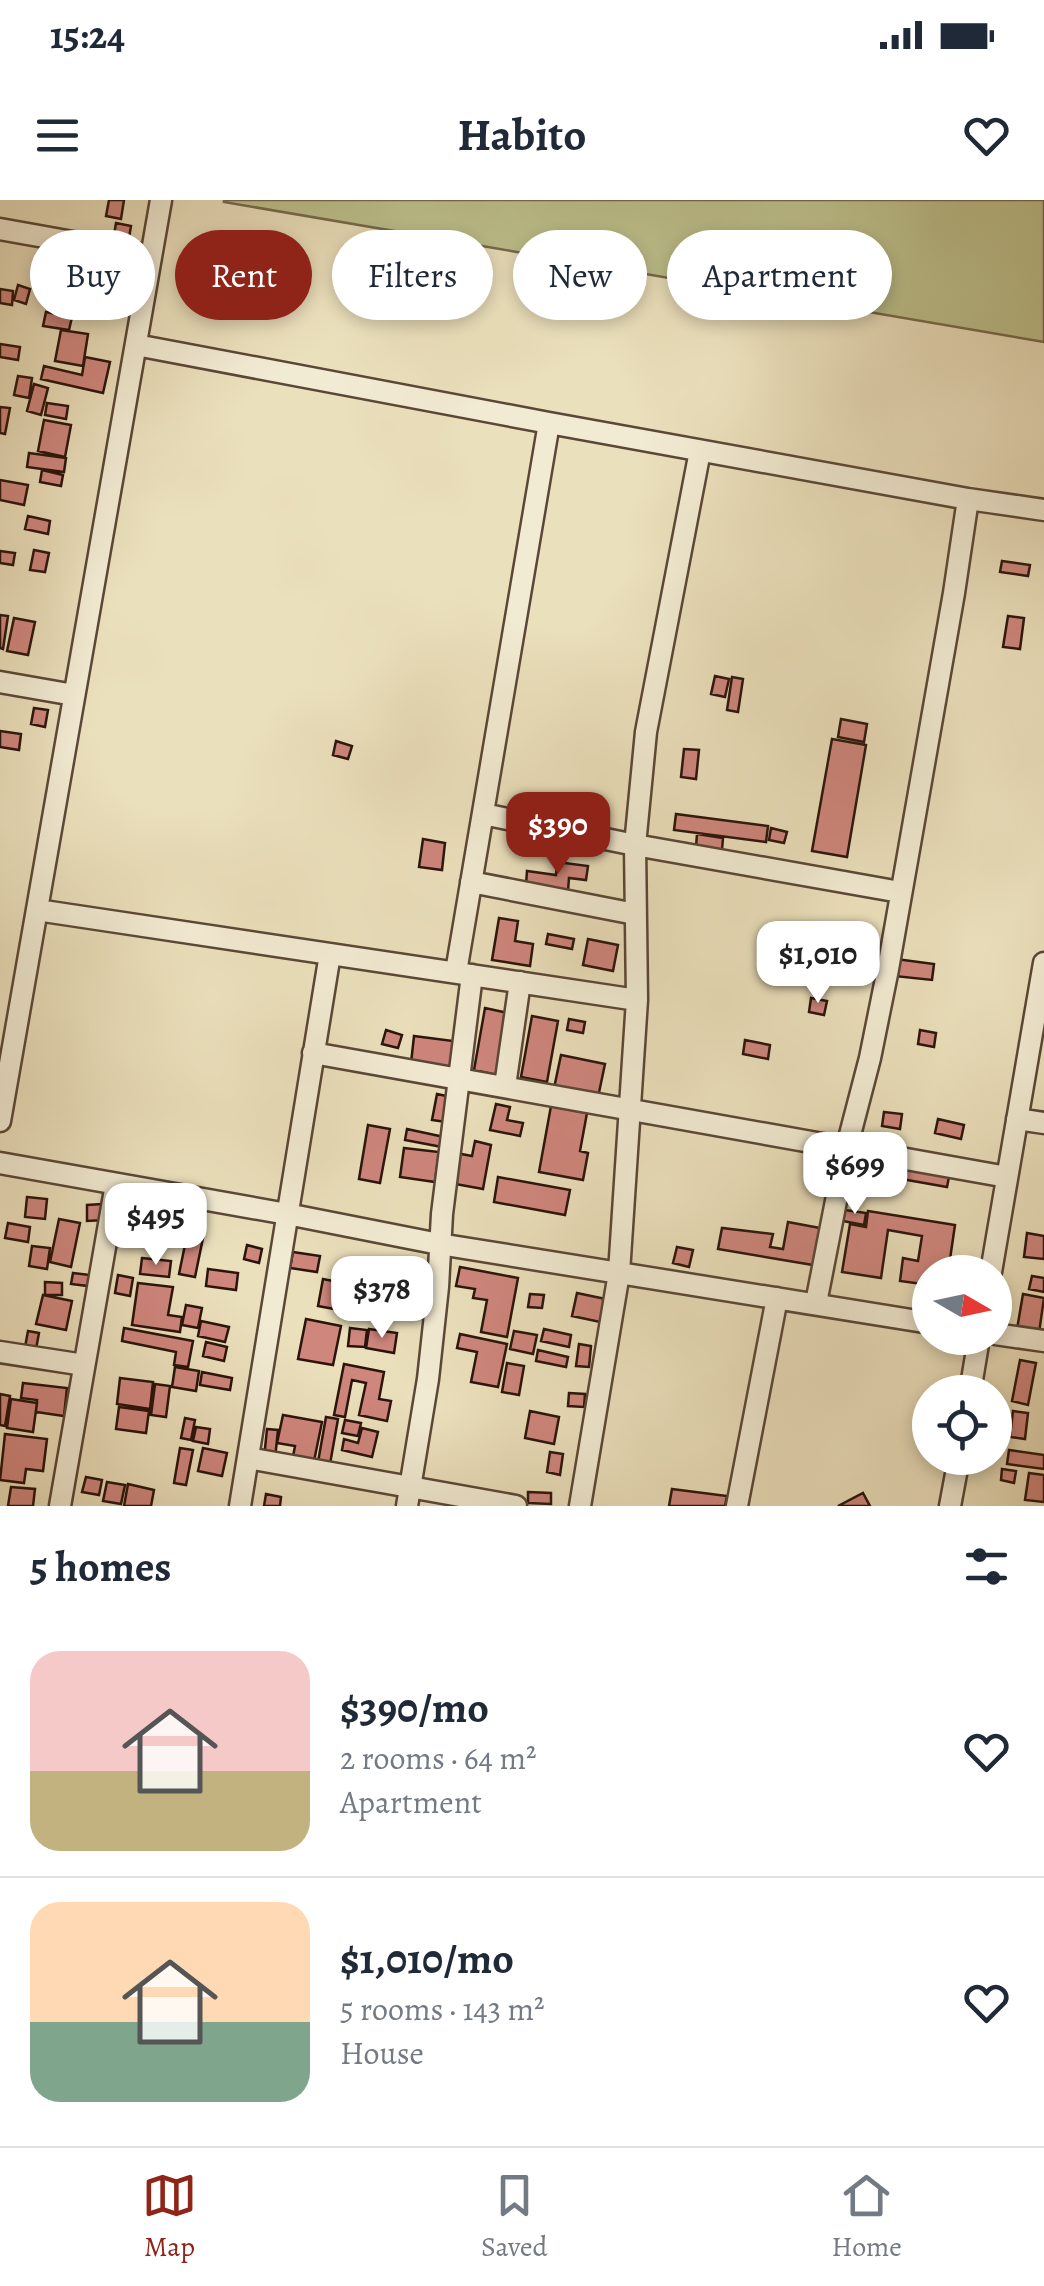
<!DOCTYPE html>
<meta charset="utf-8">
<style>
:root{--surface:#fff;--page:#f6f6f7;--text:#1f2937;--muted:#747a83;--line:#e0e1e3;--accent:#8f2418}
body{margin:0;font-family:Alegreya,serif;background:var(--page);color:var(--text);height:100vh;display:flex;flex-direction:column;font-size:38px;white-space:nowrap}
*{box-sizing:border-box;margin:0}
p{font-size:32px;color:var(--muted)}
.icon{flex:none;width:55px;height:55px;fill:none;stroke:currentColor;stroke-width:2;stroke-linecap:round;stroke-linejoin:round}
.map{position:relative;height:1306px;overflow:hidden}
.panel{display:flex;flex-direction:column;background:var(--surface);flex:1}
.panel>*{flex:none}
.hud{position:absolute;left:30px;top:30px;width:985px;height:90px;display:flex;gap:20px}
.needle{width:65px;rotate:99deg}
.buttons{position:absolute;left:912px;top:1055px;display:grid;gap:20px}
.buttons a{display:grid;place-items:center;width:100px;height:100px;border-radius:50%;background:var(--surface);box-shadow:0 5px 15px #0003;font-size:50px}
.price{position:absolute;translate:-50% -85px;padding:0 22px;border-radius:20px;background:#fff;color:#222;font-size:32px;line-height:65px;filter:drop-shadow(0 2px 5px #0008)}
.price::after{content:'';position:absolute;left:50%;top:60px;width:30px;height:22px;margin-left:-15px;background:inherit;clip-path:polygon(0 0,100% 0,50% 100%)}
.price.current{background:var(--accent);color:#fff}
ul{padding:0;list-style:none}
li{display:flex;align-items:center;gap:30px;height:250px;padding:0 30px}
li+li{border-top:2px solid var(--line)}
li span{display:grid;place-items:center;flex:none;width:280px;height:200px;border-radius:30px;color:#555}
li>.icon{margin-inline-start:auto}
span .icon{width:120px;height:120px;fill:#fffc;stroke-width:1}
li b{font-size:42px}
h2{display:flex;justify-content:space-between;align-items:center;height:120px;padding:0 30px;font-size:42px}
.pill{padding:0 35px;border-radius:45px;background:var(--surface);box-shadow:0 5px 15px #0003;font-size:35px;line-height:90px}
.pill.current{background:var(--accent);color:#fff}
.status{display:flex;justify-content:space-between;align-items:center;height:70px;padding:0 50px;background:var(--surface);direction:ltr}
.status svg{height:28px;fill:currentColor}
header{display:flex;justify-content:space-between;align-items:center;height:130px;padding:0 30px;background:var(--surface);font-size:45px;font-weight:700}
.dock{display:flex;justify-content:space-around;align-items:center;height:140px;border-top:2px solid var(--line);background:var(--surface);font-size:28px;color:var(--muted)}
.dock a{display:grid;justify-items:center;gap:5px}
.dock .current{color:var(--accent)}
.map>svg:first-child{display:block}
.green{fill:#bdc18d;stroke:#746a4c;stroke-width:2.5}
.building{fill:#cf867d;stroke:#2a140b;stroke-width:2.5}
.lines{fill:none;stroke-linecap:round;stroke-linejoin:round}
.minor-casing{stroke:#5a4737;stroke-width:25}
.minor{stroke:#f2ebd3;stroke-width:20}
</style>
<div class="status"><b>15:24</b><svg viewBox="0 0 49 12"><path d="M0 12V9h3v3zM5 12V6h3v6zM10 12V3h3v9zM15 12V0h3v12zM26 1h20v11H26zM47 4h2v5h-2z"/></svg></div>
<header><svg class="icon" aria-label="menu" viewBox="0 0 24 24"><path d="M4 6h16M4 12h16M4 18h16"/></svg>Habito<svg class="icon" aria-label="heart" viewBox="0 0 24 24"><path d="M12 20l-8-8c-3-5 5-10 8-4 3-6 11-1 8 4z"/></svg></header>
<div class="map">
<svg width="1044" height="1306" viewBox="0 0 1044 1306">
<rect width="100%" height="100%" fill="#ebe0bc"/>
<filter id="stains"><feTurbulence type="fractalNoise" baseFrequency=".002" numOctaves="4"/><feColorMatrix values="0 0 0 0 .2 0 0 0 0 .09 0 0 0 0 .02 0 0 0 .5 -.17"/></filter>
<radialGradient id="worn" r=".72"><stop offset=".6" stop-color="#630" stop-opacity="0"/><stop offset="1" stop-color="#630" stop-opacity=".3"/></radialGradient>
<path class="green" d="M224 0H1044V142L224 2Z"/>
<path class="building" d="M109 0H124L121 19 106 16Z
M116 23 131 26 129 38 114 35Z
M18 85 30 89 26 104 14 100Z
M0 89 13 91 12 105 0 103Z
M46 112 72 117 69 130 43 126Z
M61 130 88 134 83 166 55 161Z
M0 144 20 147 18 160 0 157Z
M85 157 110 162 103 193 41 179 44 166 82 175Z
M18 176 32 178 29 198 14 195Z
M34 184 48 188 41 215 27 211Z
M47 203 68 206 66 219 45 215Z
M0 207 10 208 5 234 0 233Z
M44 220 71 225 65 257 38 251Z
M29 253 66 258 64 272 27 267Z
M42 270 63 275 61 286 40 282Z
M0 280 28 285 24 305 0 300Z
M28 316 50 321 48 334 25 329Z
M34 350 49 353 45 372 30 370Z
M0 351 15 353 13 365 0 363Z
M1002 361 1030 365 1028 376 1000 372Z
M0 415 8 416 3 449 0 448Z
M1008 416 1024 418 1020 449 1003 447Z
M14 418 35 422 28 455 7 451Z
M715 476 729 479 725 497 711 494Z
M732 477 743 479 738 512 727 510Z
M34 508 48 510 45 527 31 524Z
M841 519 867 524 864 542 838 537Z
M0 531 21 534 19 550 0 547Z
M832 539 866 545 847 657 812 651Z
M336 541 352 546 348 559 333 555Z
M684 549 699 550 696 579 681 577Z
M540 596 574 602 571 617 537 611Z
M676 614 768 626 766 642 674 630Z
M771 628 787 632 784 643 769 640Z
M697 634 723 638 722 650 696 647Z
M423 639 445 643 442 670 419 667Z
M557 662 588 666 586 680 569 678 568 691 526 685 527 671 556 675Z
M499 718 518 721 515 741 533 744 530 766 492 760Z
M548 734 574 739 572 749 546 744Z
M588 739 618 745 613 771 583 765Z
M896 759 934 764 932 780 894 776Z
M780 762 811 766 809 781 778 777Z
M811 798 827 801 824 815 809 812Z
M485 808 508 813 497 875 474 870Z
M532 816 558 821 547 882 521 877Z
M569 819 585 822 583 833 567 830Z
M386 830 402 835 398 848 382 844Z
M920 830 936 833 934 847 918 844Z
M414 836 461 842 457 869 411 863Z
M745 840 770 845 768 859 743 854Z
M561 855 605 864 597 902 553 893Z
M437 894 451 897 446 922 432 920Z
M496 904 510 907 507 920 523 923 520 936 490 930Z
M551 906 587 913 580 951 588 953 583 980 539 972Z
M884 912 902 914 900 929 882 926Z
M938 919 964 925 961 939 935 933Z
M368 925 390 929 380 983 359 979Z
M407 929 444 937 442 947 405 940Z
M475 941 491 945 483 989 450 983 456 953 472 956Z
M404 948 439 952 435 982 400 977Z
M875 960 950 972 947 987 873 974Z
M498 977 570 990 565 1015 494 1002Z
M27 997 47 999 45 1019 25 1017Z
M102 1004 104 1020 87 1021V1005Z
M845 1010 866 1013 864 1025 843 1021Z
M868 1011 955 1025 949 1066 941 1065 940 1072H930V1085L900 1081 903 1058 918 1061 922 1036 888 1030 881 1078 842 1072 850 1024 866 1027Z
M59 1019 80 1023 71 1067 50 1062Z
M788 1022 820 1028 813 1065 718 1049 722 1028 773 1034 770 1047 783 1049Z
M8 1023 30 1027 28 1042 5 1038Z
M128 1023 176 1032 174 1046 125 1037Z
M1027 1033 1044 1036V1059L1024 1057Z
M187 1035 203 1038 195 1077 179 1074Z
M247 1045 262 1049 259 1063 244 1059Z
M32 1046 50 1048 47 1069 29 1066Z
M677 1047 693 1050 689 1067 673 1063Z
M293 1052 320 1056 317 1072 290 1068Z
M142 1058 171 1061 169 1077 140 1074Z
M349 1062 361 1065 358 1085 345 1082Z
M418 1064 431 1067 424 1092 411 1088Z
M460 1067 518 1078 507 1137 481 1132 487 1100 473 1098 475 1089 456 1086Z
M208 1069 238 1073 236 1090 206 1086Z
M73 1073 90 1075 88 1086 71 1084Z
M118 1075 133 1078 130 1096 115 1093Z
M1032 1076 1044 1078V1092L1029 1089Z
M323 1079 338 1082 334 1109 318 1106Z
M45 1082 62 1083V1095H45Z
M138 1083 173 1087 168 1115 182 1117 180 1132 132 1125Z
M374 1083 397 1087 391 1119 367 1115Z
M343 1085 356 1086 354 1102 342 1101Z
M577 1093 615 1101 610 1124 572 1116Z
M530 1094 544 1095 542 1108 528 1107Z
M1023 1094 1044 1098 1039 1133 1017 1129Z
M43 1095 72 1101 66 1130 36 1124Z
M186 1105 202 1108 198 1128 182 1125Z
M306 1119 341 1126 333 1165 298 1159Z
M201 1121 229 1127 225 1142 198 1136Z
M124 1128 193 1141 188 1167 174 1165 176 1152 122 1141Z
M350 1128 367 1130 365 1147 348 1146Z
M369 1129 397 1133 394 1153 366 1148Z
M544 1129 571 1135 569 1147 541 1141Z
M28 1131 39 1133 36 1149 25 1147Z
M514 1131 537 1135 533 1154 510 1149Z
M460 1134 507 1144 498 1187 471 1182 477 1152 457 1148Z
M206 1142 227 1147 224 1161 203 1156Z
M579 1144 591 1146 589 1167 576 1166Z
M538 1150 568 1157 566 1167 536 1161Z
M1020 1160 1036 1163 1028 1205 1012 1201Z
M507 1163 524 1166 519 1195 502 1192Z
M344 1164 384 1172 379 1199 391 1201 387 1221 359 1215 366 1183 352 1180 345 1217 334 1215Z
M175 1167 199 1171 196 1191 172 1187Z
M202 1172 232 1178 230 1190 200 1185Z
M120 1178 153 1182 150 1209 117 1204Z
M23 1183 67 1188 64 1216 36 1212 37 1200 21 1198Z
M155 1184 170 1186 166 1217 151 1215Z
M569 1193 585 1194 584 1207 568 1206Z
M0 1194 10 1196 5 1226 0 1225Z
M11 1199 37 1203 33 1232 7 1228Z
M119 1207 149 1211 146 1233 116 1229Z
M530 1211 559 1217 554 1244 525 1238Z
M1013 1211 1028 1213 1025 1239 1010 1237Z
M283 1215 322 1222 313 1266 292 1262 295 1246 277 1243Z
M326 1217 338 1219 330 1264 318 1262Z
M185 1218 195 1220 191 1240 181 1238Z
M345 1220 361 1223 358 1236 342 1233Z
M196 1227 210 1229 208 1244 193 1241Z
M362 1228 378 1232 372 1257 342 1250 344 1239 358 1243Z
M267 1229 278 1230 275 1259 264 1258Z
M5 1234 47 1239 43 1271 26 1269 24 1283 0 1280Z
M180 1248 193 1250 186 1285 174 1283Z
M203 1248 227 1253 222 1276 198 1271Z
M1009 1250 1044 1255V1269L1007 1264Z
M550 1252 563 1254 560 1275 547 1272Z
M1002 1269 1016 1271 1014 1283 1001 1280Z
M1029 1273 1044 1275V1302L1025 1300Z
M86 1277 102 1280 99 1295 82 1292Z
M107 1282 125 1285 121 1304 103 1301Z
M128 1284 154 1290 151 1306H124Z
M11 1287 35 1289 33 1306H8Z
M672 1289 727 1296 725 1306H669Z
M528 1292 551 1293V1304L528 1303Z
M863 1293 870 1306H838Z
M266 1294 281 1297 280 1306H264Z"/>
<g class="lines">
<g class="minor-casing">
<path id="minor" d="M0 29 151 56
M136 145 549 223 968 299 1044 310
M0 482 74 495
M483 614 635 645 900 692
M471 682 635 714
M37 710 637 800
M456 772 549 223
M313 853 1007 977
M505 886 520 782
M1017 919 1044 923
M0 921 161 0
M0 963 287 1014 439 1044 930 1123
M991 1072 1044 763
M816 1103 846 950 870 858 888 769 954 393 968 299
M995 1134 1044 1141
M0 1152 84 1165
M970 1192 979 1138
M248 1258 516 1306
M60 1306 116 984
M240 1306 330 754
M407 1306 428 1179 438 1087 442 1014 472 775
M580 1306 619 1073 637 800 635 645 646 532 700 251
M737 1306 777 1098
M950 1306 959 1258"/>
</g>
<use href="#minor" class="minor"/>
</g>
<rect width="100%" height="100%" filter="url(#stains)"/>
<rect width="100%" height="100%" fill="url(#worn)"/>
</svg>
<div class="buttons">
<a><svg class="needle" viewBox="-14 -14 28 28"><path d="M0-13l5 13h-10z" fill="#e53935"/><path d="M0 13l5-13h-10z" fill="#747a83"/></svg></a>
<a><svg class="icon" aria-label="locate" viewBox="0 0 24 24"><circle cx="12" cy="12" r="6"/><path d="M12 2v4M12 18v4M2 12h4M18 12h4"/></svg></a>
</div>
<b class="price current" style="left:558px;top:677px">$390</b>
<b class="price" style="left:818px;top:806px">$1,010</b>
<b class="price" style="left:855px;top:1017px">$699</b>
<b class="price" style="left:156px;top:1068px">$495</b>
<b class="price" style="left:382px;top:1141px">$378</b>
<div class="hud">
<a class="pill">Buy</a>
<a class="pill current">Rent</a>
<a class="pill">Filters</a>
<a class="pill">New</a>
<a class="pill">Apartment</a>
</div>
</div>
<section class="panel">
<h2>5 homes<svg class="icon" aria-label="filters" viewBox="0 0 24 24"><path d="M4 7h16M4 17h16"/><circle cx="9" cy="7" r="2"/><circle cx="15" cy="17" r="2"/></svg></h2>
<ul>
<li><span style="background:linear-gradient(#f6c9c9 60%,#c2b280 0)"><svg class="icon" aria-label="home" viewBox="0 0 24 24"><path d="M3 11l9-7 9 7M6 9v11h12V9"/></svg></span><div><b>$390/mo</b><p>2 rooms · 64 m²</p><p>Apartment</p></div><svg class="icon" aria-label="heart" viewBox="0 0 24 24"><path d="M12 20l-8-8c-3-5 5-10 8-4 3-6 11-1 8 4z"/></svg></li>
<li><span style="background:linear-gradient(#ffd9b3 60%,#7fa58c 0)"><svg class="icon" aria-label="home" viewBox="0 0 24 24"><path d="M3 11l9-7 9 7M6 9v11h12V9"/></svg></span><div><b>$1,010/mo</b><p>5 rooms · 143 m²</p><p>House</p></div><svg class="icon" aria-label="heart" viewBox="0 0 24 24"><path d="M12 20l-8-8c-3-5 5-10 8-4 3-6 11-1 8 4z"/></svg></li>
</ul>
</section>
<nav class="dock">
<a class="current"><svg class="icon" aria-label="map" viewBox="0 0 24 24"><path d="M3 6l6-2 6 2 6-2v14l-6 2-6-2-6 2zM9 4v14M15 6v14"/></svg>Map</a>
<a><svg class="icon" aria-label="saved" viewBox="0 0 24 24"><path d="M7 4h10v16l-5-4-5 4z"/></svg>Saved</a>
<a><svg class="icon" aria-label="home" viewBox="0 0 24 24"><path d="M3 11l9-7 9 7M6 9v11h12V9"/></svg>Home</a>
</nav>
